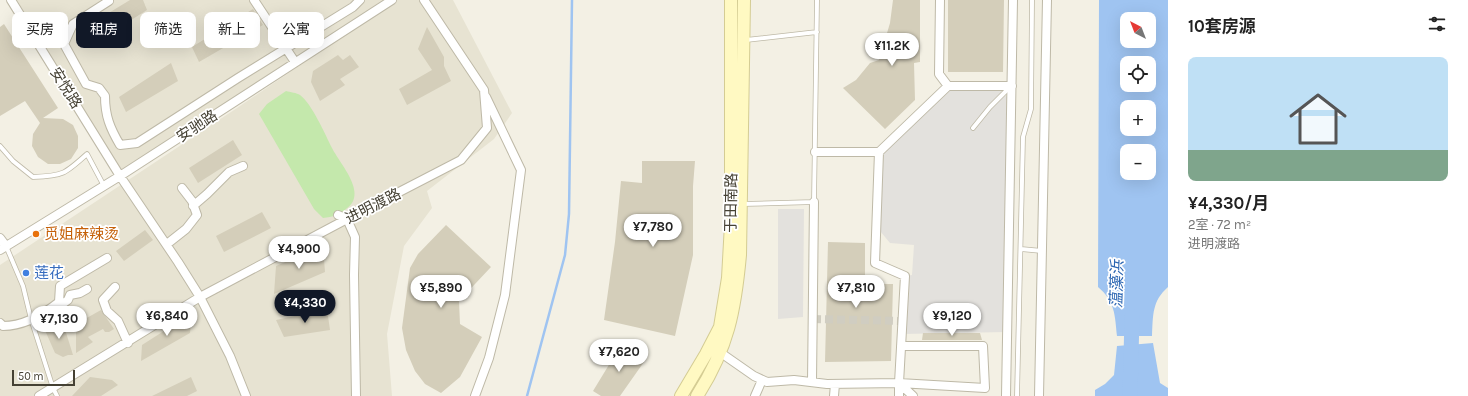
<!DOCTYPE html>
<html lang="zh">
<meta charset="utf-8">
<style>
:root{--surface:#fff;--page:#f2f2f2;--text:#222;--muted:#767676;--line:#e0e0e0;--accent:#111827}
body{margin:0;font-family:Karla,"Noto Sans SC",sans-serif;background:var(--page);color:var(--text);height:100vh;display:flex;flex-direction:column;font-size:15px;white-space:nowrap}
*{box-sizing:border-box;margin:0}
p{font-size:13px;color:var(--muted)}
.icon{flex:none;width:22px;height:22px;fill:none;stroke:currentColor;stroke-width:2;stroke-linecap:round;stroke-linejoin:round}
.map{position:relative;flex:1;overflow:hidden}
.drawer{display:flex;flex-direction:column;background:var(--surface);width:300px}
.drawer>*{flex:none}
.top-card{position:absolute;left:12px;top:12px;width:380px;height:36px;display:flex;gap:8px}
.needle{width:26px;rotate:318deg}
.buttons{position:absolute;left:1120px;top:12px;display:grid;gap:8px}
.buttons a{display:grid;place-items:center;width:36px;height:36px;border-radius:8px;background:var(--surface);box-shadow:0 4px 16px #0002;font-size:20px}
.scale{position:absolute;left:12px;bottom:10px;width:63px;box-sizing:border-box;padding-left:4px;border:2px solid #454134;border-top:0;font-size:11px;line-height:14px;white-space:nowrap;color:#454134;-webkit-text-stroke:3px #fff;paint-order:stroke}
.price{position:absolute;translate:-50% -34px;padding:0 9px;border-radius:14px;background:#fff;color:#222;font-size:13px;line-height:26px;filter:drop-shadow(0 1px 2px #0008)}
.price::after{content:'';position:absolute;left:50%;top:24px;width:12px;height:9px;margin-left:-6px;background:inherit;clip-path:polygon(0 0,100% 0,50% 100%)}
.price.active{background:var(--accent);color:#fff}
ul{padding:0;list-style:none}
li{display:grid;align-content:center;gap:8px;height:212px;padding:0 20px}
li+li{border-top:1px solid var(--line)}
li span{display:grid;place-items:center;height:124px;border-radius:8px;color:#555}
li>.icon{margin-inline-start:auto}
span .icon{width:72px;height:72px;fill:#fffc;stroke-width:1}
li b{font-size:17px}
h2{display:flex;justify-content:space-between;align-items:center;height:48px;padding:0 20px;font-size:17px}
.chip{padding:0 14px;border-radius:8px;background:var(--surface);box-shadow:0 4px 16px #0002;font-size:14px;line-height:36px}
.chip.active{background:var(--accent);color:#fff}
main{display:flex;flex:1;min-height:0}
.map>svg:first-child{display:block}
.residential{fill:#e7e3d2}
.green{fill:#c4e8ac}
.parking{fill:#e3e1dd}
.water{fill:#9fc4f1;fill-rule:evenodd}
.lines{fill:none;stroke-linecap:round;stroke-linejoin:round}
.stream{stroke:#9fc4f1;stroke-width:2.5}
.river{stroke:#9fc4f1;stroke-width:15}
.building{fill:#d4ceba}
.street-tunnel{stroke:#d0cdc1;stroke-width:8;stroke-dasharray:8 4;stroke-linecap:butt}
.lane-casing{stroke:#beb9a7;stroke-width:5.5}
.street-casing{stroke:#beb9a7;stroke-width:10}
.secondary-casing{stroke:#d4cc93;stroke-width:14}
.lane{stroke:#fff;stroke-width:4}
.street{stroke:#fff;stroke-width:8}
.secondary{stroke:#fff9c2;stroke-width:12}
.food-dot{fill:#e8710a;stroke:#fff;stroke-width:1.5}
.shop-dot{fill:#3f7fe0;stroke:#fff;stroke-width:1.5}
.labels{text-anchor:middle;stroke-width:3.5;stroke-linejoin:round;paint-order:stroke}
.street-label{font-size:15px;fill:#454134;stroke:#fff}
.food-label{font-size:15px;fill:#c56008;stroke:#fff;text-anchor:start}
.shop-label{font-size:15px;fill:#366cbe;stroke:#fff;text-anchor:start}
.water-label{font-size:16px;font-style:italic;fill:#2c66b2;stroke:#fff}
</style>
<main>
<div class="map">
<svg width="1168" height="396" viewBox="0 0 1168 396">
<rect width="100%" height="100%" fill="#f3f0e4"/>
<path class="residential" d="M16 0H393L120 176Z
M396 0H453L512 113 494 139 427 191 432 208 404 246 387 334 392 396H0V265L237 108Z"/>
<path class="green" d="M286 91C290 92 297 93 300 95 312 104 325 134 332 148 340 164 369 194 346 209 339 215 333 217 323 218L314 209 259 114 267 104Z"/>
<path class="parking" d="M948 86 959 91 999 89 1007 97 1011 107 1007 332 902 334 905 276 912 275 914 245 890 243 876 226 879 152Z
M778 209H804L803 317 778 319Z"/>
<path class="water" d="M1099 0H1168V287C1152 301 1153 315 1152 336H1117C1115 315 1115 301 1098 287ZM1127 19H1149V41H1127ZM1127 63H1149V85H1127ZM1127 107H1149V129H1127ZM1127 151H1149V173H1127Z
M1153 343 1160 383 1168 388V396H1095V390L1105 384 1114 375 1117 346Z"/>
<g class="lines">
<path class="stream" d="M527 396 565 255 569 214 572 0"/>
<path class="river" d="M1130 396 1132 317"/>
</g>
<path class="building" d="M130 0H143L147 10 93 44 84 28Z
M893 0H920V62L914 63 915 100 885 129 843 88 856 80 870 63 879 60 890 23Z
M948 0H1004L1003 72H948Z
M253 9 263 25 199 62 192 47Z
M4 24 58 108 43 118 63 119 73 125 78 136V148L71 159 60 164H48L38 157 32 146 33 134 40 123 25 101 0 116V27Z
M427 27 444 57V66L451 81 407 105 399 89 432 70 418 49Z
M338 55 343 60 350 55 359 67 340 79 345 85 320 101 311 82 313 71Z
M171 63 178 81 126 112 119 97Z
M233 140 242 155 198 183 189 168Z
M642 161H695L693 186V255L675 336 604 320 615 242 621 181 642 183Z
M262 212 271 228 224 252 216 236Z
M446 225 491 267 459 301 460 324 482 337 460 377 441 393 425 384 415 371 406 350 402 328 410 268 418 254Z
M145 230 153 240 124 261 116 251Z
M828 242 865 243V284H893L891 361 825 362Z
M323 246 325 272 274 294 276 266Z
M327 309 330 330 284 337 276 320Z
M101 310 114 329 109 332H105L103 329 88 337 93 342 76 353V324Z
M192 313 190 333 141 361 142 345Z
M63 323 73 355H68L63 357 55 353 44 328Z
M923 333H980L982 340H922Z
M621 345 646 359 620 396H601L593 391Z
M90 377 112 380 118 385 101 396H72Z
M191 377 197 391 187 396H152Z"/>
<g class="lines">
<path class="street-tunnel" d="M813 319 902 321"/>
<g class="lane-casing">
<path id="lane" d="M746 40 817 32
M973 128 990 107 1011 86
M0 146 13 161 33 177C63 176 65 174 87 154L104 186
M742 204 814 202 817 0
M6 246 23 286 31 319 53 388 57 396
M1021 249 1042 251
M1017 396 1023 137 1031 109 1032 0"/>
</g>
<g class="street-casing">
<path id="street" d="M11 0 120 176 178 262 200 297 230 356 246 396
M254 0 295 62
M940 0 939 74 948 86
M109 1 73 24 64 44 86 84 99 88 105 96C105 116 110 128 120 145L137 143 238 78 353 7 360 0
M815 152H879L948 86H1012
M193 206 207 194 229 172 243 166
M338 215 347 219 355 237 354 275 356 396
M0 238 6 246
M167 244 186 229 197 215 192 201 182 188
M0 250 120 176 392 0
M115 287 103 300 107 311 118 321 128 343
M59 302 61 305 68 300 70 295 80 293 87 289
M0 323 3 326C23 326 44 314 59 302L60 286 107 258
M721 353 754 376 767 382 794 380 827 384 899 383 905 276 875 263 879 152
M812 382 814 202
M899 383 985 388 983 346H901
M899 383 913 396
M899 383V396
M39 396 200 297 347 219 461 160 487 128 484 90 424 0
M475 396 489 358 505 295 521 170 486 97
M755 396 762 380
M834 396 835 384
M1006 396 1013 0
M1039 396 1047 0"/>
</g>
<g class="secondary-casing">
<path id="secondary" d="M681 396 706 354 720 327 728 278 731 224V0
M697 396C728 348 735 310 740 255L744 0"/>
</g>
<use href="#lane" class="lane"/>
<use href="#street" class="street"/>
<use href="#secondary" class="secondary"/>
</g>
<circle class="food-dot" cx="36" cy="234" r="4"/>
<circle class="shop-dot" cx="26" cy="273" r="4"/>
<g class="labels">
<g class="street-label">
<text transform="translate(66 88) rotate(58)" y="5">安悦路</text>
<text transform="translate(197 126) rotate(-33)" y="5">安驰路</text>
<text transform="translate(731 203) rotate(-89)" y="5">于田南路</text>
<text transform="translate(373 206) rotate(-27)" y="5">进明渡路</text>
</g>
<g class="food-label">
<text x="44" y="239">觅姐麻辣烫</text>
</g>
<g class="shop-label">
<text x="34" y="278">莲花</text>
</g>
<g class="water-label">
<text transform="translate(1116 284) rotate(-88)" y="6">蕰藻浜</text>
</g>
</g>
</svg>
<div class="buttons">
<a><svg class="needle" viewBox="-14 -14 28 28"><path d="M0-13l5 13h-10z" fill="#e53935"/><path d="M0 13l5-13h-10z" fill="#767676"/></svg></a>
<a><svg class="icon" aria-label="locate" viewBox="0 0 24 24"><circle cx="12" cy="12" r="6"/><path d="M12 2v4M12 18v4M2 12h4M18 12h4"/></svg></a>
<a>+</a>
<a>−</a>
</div>
<div class="scale">50 m</div>
<b class="price" style="left:892px;top:67px">¥11.2K</b>
<b class="price" style="left:653px;top:248px">¥7,780</b>
<b class="price" style="left:299px;top:270px">¥4,900</b>
<b class="price" style="left:441px;top:309px">¥5,890</b>
<b class="price" style="left:856px;top:309px">¥7,810</b>
<b class="price active" style="left:305px;top:324px">¥4,330</b>
<b class="price" style="left:167px;top:337px">¥6,840</b>
<b class="price" style="left:952px;top:337px">¥9,120</b>
<b class="price" style="left:59px;top:340px">¥7,130</b>
<b class="price" style="left:619px;top:373px">¥7,620</b>
<div class="top-card">
<a class="chip">买房</a>
<a class="chip active">租房</a>
<a class="chip">筛选</a>
<a class="chip">新上</a>
<a class="chip">公寓</a>
</div>
</div>
<section class="drawer">
<h2>10套房源<svg class="icon" aria-label="filters" viewBox="0 0 24 24"><path d="M4 7h16M4 17h16"/><circle cx="9" cy="7" r="2"/><circle cx="15" cy="17" r="2"/></svg></h2>
<ul>
<li><span style="background:linear-gradient(#bfe0f5 75%,#7fa58c 0)"><svg class="icon" aria-label="home" viewBox="0 0 24 24"><path d="M3 11l9-7 9 7M6 9v11h12V9"/></svg></span><div><b>¥4,330/月</b><p>2室 · 72 m²</p><p>进明渡路</p></div></li>
</ul>
</section>
</main>
